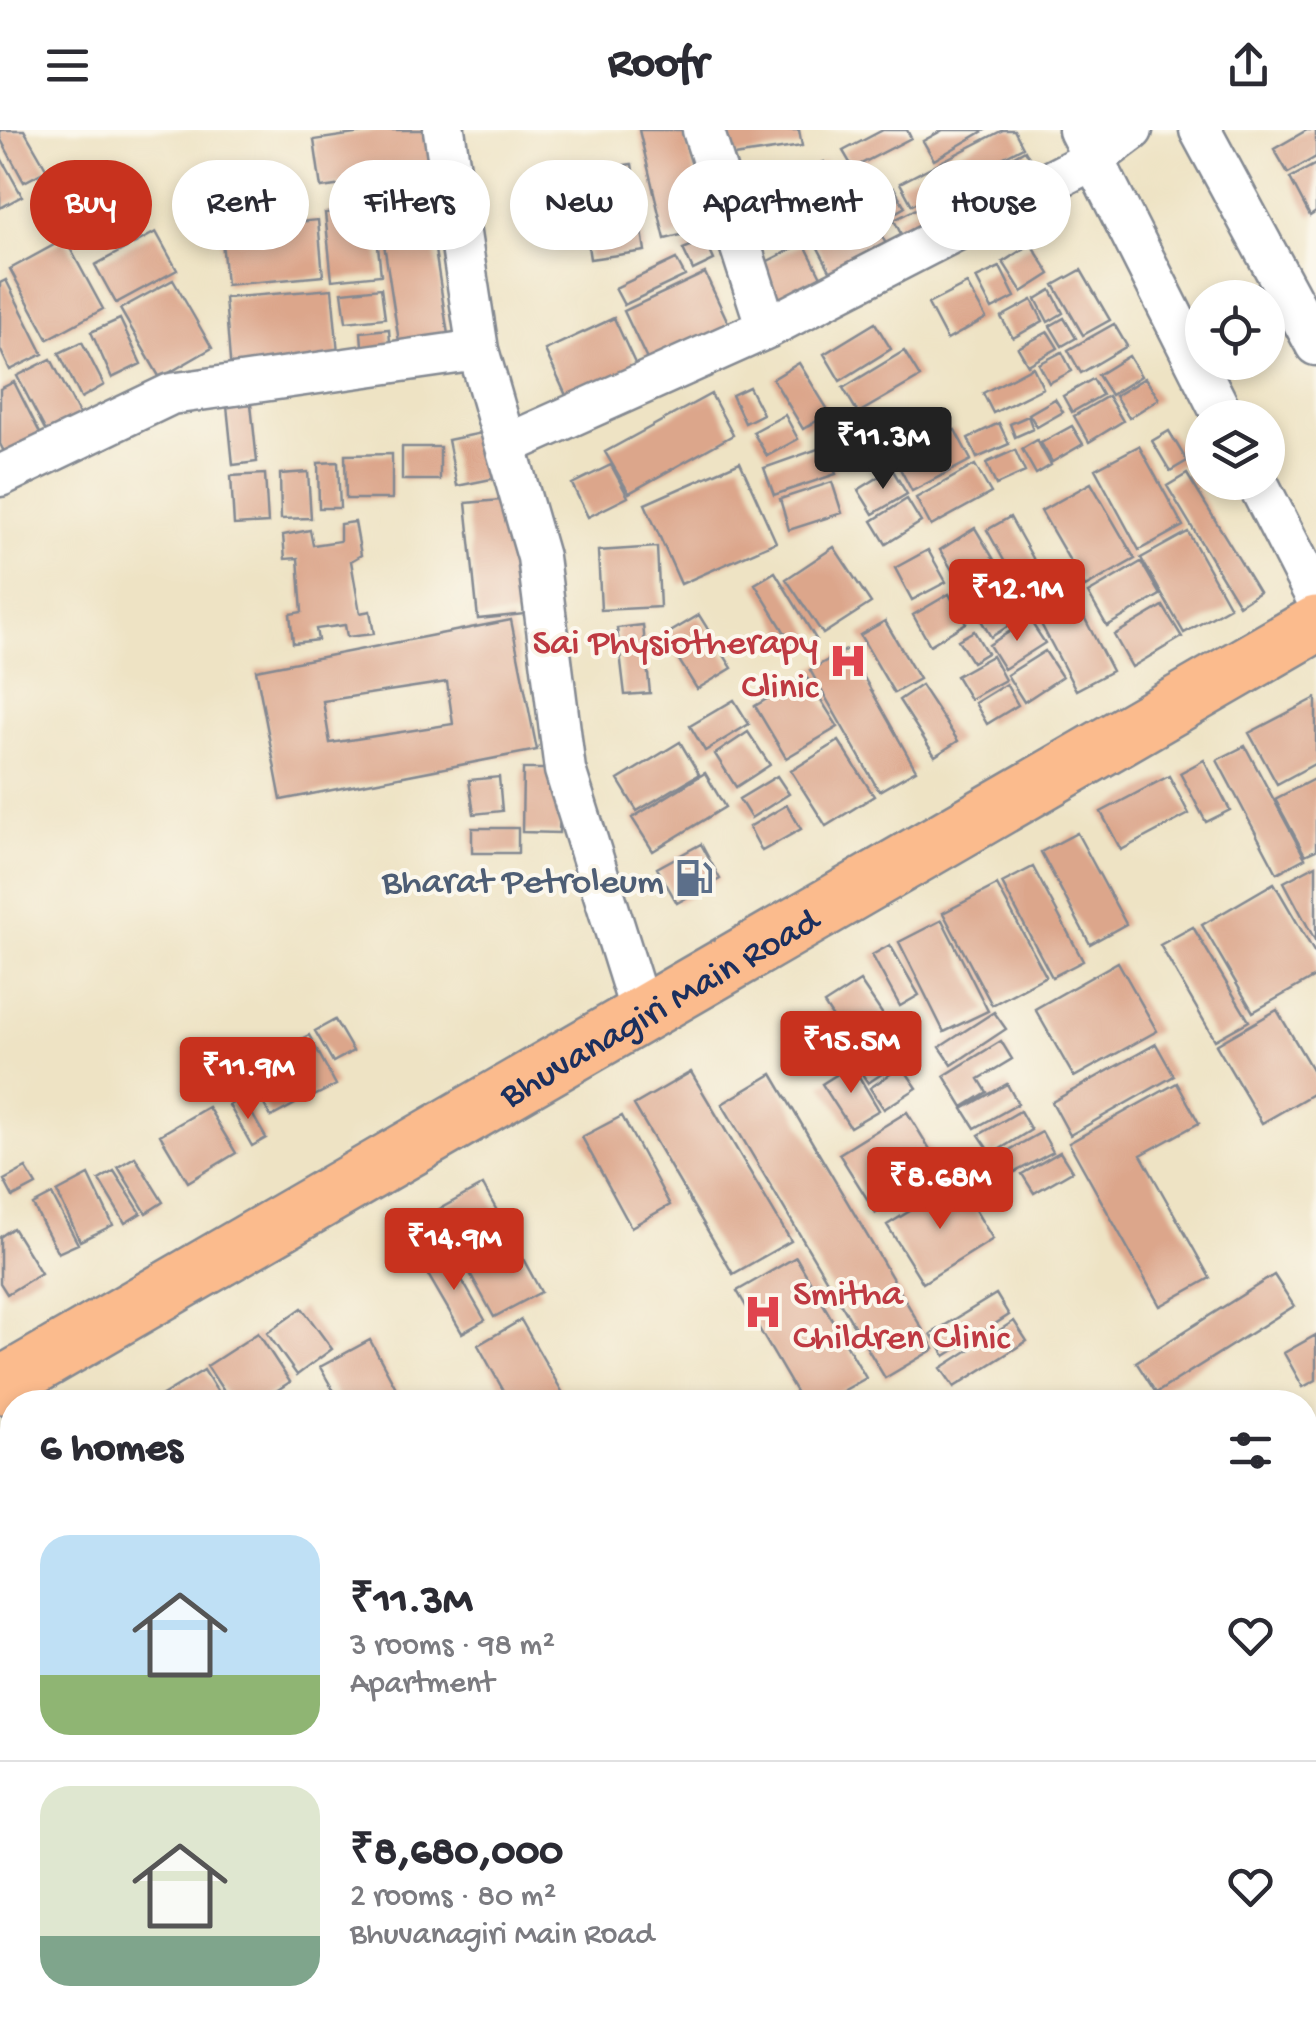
<!DOCTYPE html>
<meta charset="utf-8">
<style>
:root{--surface:#fff;--page:#f7f7f7;--text:#2b2b33;--muted:#7c7c81;--line:#e1e1e2;--accent:#c8321e}
body{margin:0;font-family:"Gochi Hand",sans-serif;background:var(--page);color:var(--text);height:100vh;display:flex;flex-direction:column;font-size:38px;white-space:nowrap}
*{box-sizing:border-box;margin:0}
p{font-size:32px;color:var(--muted)}
.icon{flex:none;width:55px;height:55px;fill:none;stroke:currentColor;stroke-width:2;stroke-linecap:round;stroke-linejoin:round}
.map{position:relative;flex:1;overflow:hidden}
.panel{position:absolute;left:0px;top:1260px;width:1318px;height:642px;display:flex;flex-direction:column;background:var(--surface);border-radius:40px 40px 0 0;box-shadow:0 5px 15px #0003}
.panel>*{flex:none}
.banner{position:absolute;left:30px;top:30px;width:1258px;height:90px;display:flex;gap:20px}
.controls{position:absolute;left:1185px;top:150px;display:grid;gap:20px}
.controls a{display:grid;place-items:center;width:100px;height:100px;border-radius:50%;background:var(--surface);box-shadow:0 5px 15px #0003;font-size:50px}
.price{position:absolute;translate:-50% -85px;padding:0 22px;border-radius:10px;background:var(--accent);color:#fff;font-size:32px;line-height:65px;filter:drop-shadow(0 2px 5px #0008)}
.price::after{content:'';position:absolute;left:50%;top:60px;width:30px;height:22px;margin-left:-15px;background:inherit;clip-path:polygon(0 0,100% 0,50% 100%)}
.price.current{background:#222;color:#fff}
ul{padding:0;list-style:none}
li{display:flex;align-items:center;gap:30px;height:250px;padding:0 40px}
li+li{border-top:2px solid var(--line)}
li span{display:grid;place-items:center;flex:none;width:280px;height:200px;border-radius:30px;color:#555}
li>.icon{margin-inline-start:auto}
span .icon{width:120px;height:120px;fill:#fffc;stroke-width:1}
li b{font-size:42px}
h2{display:flex;justify-content:space-between;align-items:center;height:120px;padding:0 40px;font-size:42px}
.pill{padding:0 35px;border-radius:45px;background:var(--surface);box-shadow:0 5px 15px #0003;font-size:35px;line-height:90px}
.pill.current{background:var(--accent);color:#fff}
header{display:flex;justify-content:space-between;align-items:center;height:130px;padding:0 40px;background:var(--surface);font-size:45px;font-weight:700}
.map>svg:first-child{display:block}
.building{fill:#dca68b;fill-rule:evenodd}
.lines{fill:none;stroke-linecap:round;stroke-linejoin:round}
.minor-casing{stroke:#848991;stroke-width:45}
.primary-casing{stroke:#848991;stroke-width:60}
.minor{stroke:#fff;stroke-width:40}
.primary{stroke:#fbbb8d;stroke-width:55}
.labels{text-anchor:middle;stroke-width:8;stroke-linejoin:round;paint-order:stroke}
.health-label{font-size:38px;fill:#be3a42;stroke:#fbf7ec;text-anchor:end}
.service-label{font-size:38px;fill:#4e5e75;stroke:#fbf7ec;text-anchor:end}
.street-label{font-size:38px;fill:#1b2f5e;stroke:#fbf7ec}
</style>
<header><svg class="icon" aria-label="menu" viewBox="0 0 24 24"><path d="M4 6h16M4 12h16M4 18h16"/></svg>Roofr<svg class="icon" aria-label="share" viewBox="0 0 24 24"><path d="M12 15V3M7 8l5-5 5 5M5 13v7h14v-7"/></svg></header>
<div class="map">
<svg width="1316" height="1902" viewBox="0 0 1316 1902">
<rect width="100%" height="100%" fill="#fbf7ec"/>
<filter id="ink" filterUnits="userSpaceOnUse"><feTurbulence type="fractalNoise" baseFrequency=".01" numOctaves="2"/><feDisplacementMap in="SourceGraphic" scale="20" xChannelSelector="R" yChannelSelector="G"/><feConvolveMatrix kernelMatrix="1 2 1 2 8 2 1 2 1" color-interpolation-filters="sRGB"/></filter>
<filter id="wash" filterUnits="userSpaceOnUse"><feTurbulence type="fractalNoise" baseFrequency=".0048" numOctaves="4" result="noise"/><feDisplacementMap in="SourceGraphic" scale="40" xChannelSelector="R" yChannelSelector="G"/><feGaussianBlur stdDeviation="2.25" result="paint"/><feColorMatrix in="noise" values="0 0 0 0 0 0 0 0 0 0 0 0 0 0 0 0 0 1.4 0 .05"/><feComposite in="paint" operator="in"/></filter>
<g filter="url(#wash)">
<rect width="100%" height="100%" fill="#eee3c4"/>
<g id="blocks">
<path class="building" d="M0 0H24L47 40 24 52 0 8Z
M382 0H428L434 42 321 58 314 10Z
M639 0H685L708 98 665 109Z
M715 0H799L802 16 719 28Z
M883 0H907L911 8 853 38 843 21Z
M943 0H985L934 30 923 11Z
M1003 0H1014L1023 17 912 75 900 53Z
M1307 0H1316V27L1288 43 1274 19Z
M1025 20 1040 47 1008 64 993 38Z
M0 26 22 66 0 78Z
M824 32 834 51 751 93 742 74Z
M632 34 645 121 590 129 577 42Z
M1316 34V82L1310 86 1290 48Z
M990 41 1004 66 980 80 965 55Z
M851 45 860 63 770 111 760 92Z
M960 57 973 83 907 116 894 90Z
M894 58 905 77 888 87 877 67Z
M427 68 449 211 400 218 378 75Z
M865 73 889 120 834 148 809 101Z
M374 78 381 145 332 150 325 83Z
M318 90 323 146 226 155 221 99Z
M156 102 177 140 116 173 95 135Z
M65 109 103 179 48 209 10 139Z
M705 110 714 130 693 140 683 119Z
M804 113 827 159 781 182 758 136Z
M1031 114 1050 144 1022 162 1003 132Z
M676 129 685 146 624 175 615 158Z
M1000 137 1015 167 992 179 976 148Z
M1081 140 1110 190 1083 205 1054 155Z
M705 143 732 201 651 238 624 181Z
M6 150 43 224 10 240 0 219V153Z
M173 150 212 218 160 248 120 179Z
M967 154 986 188 947 210 928 174Z
M381 158 385 188 346 192 342 162Z
M332 159 339 234 231 243 225 168Z
M1051 160 1063 183 1048 192 1036 169Z
M1032 170 1043 191 1013 208 1001 187Z
M614 188 639 242 570 274 545 220Z
M1064 188 1076 208 1062 216 1050 196Z
M120 189 141 234 112 248 91 202Z
M875 193 891 219 840 251 824 224Z
M1114 194 1127 216 1081 243 1068 220Z
M389 199 391 226 363 229 361 202Z
M1048 202 1058 218 1028 235 1018 218Z
M82 212 104 255 81 268 59 223Z
M904 221 920 247 858 283 843 258Z
M1062 222 1072 241 1049 253 1039 234Z
M1129 226 1141 246 1111 265 1098 245Z
M51 229 83 292 50 309 17 246Z
M799 233 830 283 803 299 773 249Z
M1033 237 1043 258 993 283 983 263Z
M1145 248 1159 269 1129 288 1115 266Z
M1093 249 1102 265 1072 282 1063 266Z
M14 252 45 313 9 331 0 314V259Z
M749 257 763 284 745 293 732 265Z
M711 264 733 305 629 363 605 322Z
M1108 266 1123 291 1089 312 1074 286Z
M1055 269 1063 282 1037 297 1029 284Z
M251 274 257 332 233 335 227 276Z
M785 285 798 309 767 326 753 302Z
M1028 286 1033 299 1015 307 1010 294Z
M999 293 1009 314 977 328 968 308Z
M1072 296 1083 314 1052 332 1041 313Z
M496 300 506 346 457 356 448 310Z
M955 300 971 330 912 361 896 331Z
M1169 301 1187 331 1170 341 1152 311Z
M1037 310 1051 335 1036 344 1022 319Z
M826 316 836 344 774 365 764 338Z
M1139 316 1183 396 1139 420 1095 339Z
M402 317H440V350H402Z
M1015 320 1025 342 996 355 986 333Z
M392 324V369H346L345 325Z
M338 332 340 378H319L318 333Z
M740 332 776 412 681 454 645 374Z
M611 335 628 367 588 387 572 354Z
M975 335 991 363 931 396 916 368Z
M892 339 907 364 873 384 858 360Z
M308 342 311 388 281 389 280 344Z
M265 344 268 393 234 395 231 346Z
M1187 344 1259 462 1239 475 1167 356Z
M832 352 842 383 789 400 780 369Z
M1091 353 1135 429 1085 457 1041 381Z
M513 369 525 484 478 489 466 373Z
M907 369 921 392 886 414 872 391Z
M1010 387 1049 457 1026 470 987 400Z
M355 392 361 425 351 431 360 483 370 481 374 504 347 507 345 495 316 499 318 510 293 513 290 484 302 482 298 428 285 429 283 405 310 400 313 415 340 411V394Z
M975 398 1008 453 973 475 940 420Z
M1188 402 1230 477 1184 503 1141 428Z
M657 417 660 477 601 480 598 421Z
M834 417 871 473 823 504 786 449Z
M928 420 946 452 912 470 895 438Z
M1141 432 1160 465 1107 496 1088 463Z
M775 442 816 509 796 521 755 454Z
M1068 456 1112 541 1076 560 1031 475Z
M1013 459 1029 483 991 507 976 482Z
M949 464 966 493 930 515 913 485Z
M1163 476 1182 507 1132 537 1114 505Z
M699 485 732 538 697 559 664 506Z
M1029 489 1045 513 1004 539 989 515Z
M511 490 537 620 281 670 256 540ZM447 552 453 594 330 613 323 571Z
M885 491 919 549 894 563 860 505Z
M643 495 650 563 625 565 617 498Z
M974 501 987 523 972 532 958 510Z
M848 519 916 640 879 661 810 540Z
M1045 521 1062 547 1024 572 1007 545Z
M992 526 1005 550 970 569 956 546Z
M806 546 838 597 786 628 755 576Z
M1006 554 1018 575 987 594 975 573Z
M921 555 958 611 935 626 899 570Z
M1316 568V633L1277 654 1249 603Z
M734 570 749 594 705 621 690 596Z
M748 602 770 635 736 657 715 624Z
M839 611 874 666 826 696 791 641Z
M680 612 699 644 637 681 618 650Z
M1245 616 1305 728 1277 743 1217 630Z
M1204 630 1230 680 1206 692 1180 643Z
M523 639H561L559 703 522 702Z
M705 643 725 677 653 721 632 688Z
M777 646 789 664 751 688 739 669Z
M1169 646 1189 684 1121 720 1101 682Z
M499 647 502 681 474 684 469 650Z
M1316 648V720L1305 725 1275 669Z
M787 675 801 699 762 721 749 697Z
M472 698H518V723H472Z
M1077 703 1126 794 1090 814 1041 722Z
M701 714 720 749 677 773 657 738Z
M1316 735V812L1284 752Z
M1033 737 1083 831 1052 847 1002 753Z
M1274 753 1316 825V846L1253 882 1202 795Z
M997 755 1046 846 992 875 943 783Z
M942 790 988 881 944 902 899 812Z
M1193 797 1249 891 1215 910 1160 815Z
M890 815 919 865 900 876 872 825Z
M1118 832 1157 901 1074 947 1035 879Z
M860 851 883 885 847 909 824 874Z
M1277 880 1316 946V962L1262 993 1216 915Z
M994 882 1006 899 952 935 940 917Z
M335 890 353 921 333 932 315 901Z
M309 905 336 955 306 970 280 920Z
M890 910 903 930 868 953 855 933Z
M1001 911 1012 929 979 949 987 962 963 977 944 946Z
M1156 914 1174 946 1070 1005 1052 972Z
M270 929 295 974 271 987 246 942Z
M852 935 879 980 850 997 822 954Z
M902 936 917 958 884 979 870 958Z
M691 942 791 1111 733 1144 634 975Z
M772 944 934 1219 885 1248 722 974Z
M1177 953 1199 993 1141 1025 1210 1148 1160 1176 1069 1013Z
M1007 954 1018 974 975 998 963 979Z
M243 968 266 1008 252 1016 229 975Z
M208 977 236 1023 188 1052 160 1005Z
M1020 981 1031 1000 992 1024 979 1005Z
M907 982 944 1042 876 1083 839 1024Z
M622 986 670 1075 631 1097 582 1007Z
M1042 1002 1053 1022 1015 1042 1004 1023Z
M1060 1022 1072 1041 1034 1063 1022 1044Z
M135 1027 163 1072 146 1083 118 1037Z
M26 1038 36 1055 13 1067 4 1050Z
M114 1041 141 1083 125 1093 99 1050Z
M89 1045 113 1095 80 1111 57 1062Z
M958 1052 993 1109 923 1153 887 1095Z
M483 1055 541 1162 494 1187 436 1081Z
M52 1065 78 1114 58 1123 33 1075Z
M426 1089 440 1117 410 1132 396 1103Z
M13 1098 41 1143 7 1164 0 1153V1107Z
M446 1122 485 1190 462 1203 423 1136Z
M796 1127 866 1248 823 1272H802L737 1161Z
M1274 1145 1294 1176 1156 1263 1136 1232Z
M996 1164 1009 1185 945 1226 931 1204Z
M302 1178 332 1219 297 1245 267 1203Z
M521 1190 568 1272H510L478 1215Z
M1014 1191 1027 1211 954 1257 941 1238Z
M258 1203 290 1252 259 1272H231L207 1236Z
M1316 1205V1250L1303 1257 1284 1223Z
M370 1210 403 1271 401 1272H340L320 1237Z
M204 1240 224 1272H151Z
M0 1526 12 1547V1674L0 1654Z"/>
</g>
</g>
<g filter="url(#ink)">
<use href="#blocks" fill-opacity="0" stroke="#848991" stroke-width="2.5"/>
<g class="lines">
<g class="minor-casing">
<path id="minor" d="M444 0 478 220 538 427 565 640 641 882
M703 0 767 198
M1079 0 1224 288
M1200 0 1316 215
M506 315 767 198 1092 30 1132 0
M0 346 171 264 478 220
M1257 352 1316 467"/>
</g>
<g class="primary-casing">
<g id="primary">
<path id="s1" d="M0 1256 1316 494"/>
</g>
</g>
<use href="#minor" class="minor"/>
<use href="#primary" class="primary"/>
</g>
</g>
<defs>
<g id="hospital-bare" transform="scale(3)"><path d="M-5-5h3v3.5h4V-5h3V5h-3V1.5h-4V5h-3Z" fill="#e0444e" stroke="#fbf7ec" stroke-width="2.5" paint-order="stroke"/></g>
<g id="fuel-bare" transform="scale(3)"><path d="M-5.5-6h7V0h2V4h1.3V-2.5L3-4.5l.8-.8L6-3V5H2.5V1h-1V6h-7ZM-4.2-4.7v3.2H.2V-4.7Z" fill="#5c6f8a" stroke="#fbf7ec" stroke-width="2.5" paint-order="stroke"/></g>
</defs>
<g fill-rule="evenodd">
<use href="#hospital-bare" x="848" y="531"/>
<use href="#fuel-bare" x="694" y="748"/>
<use href="#hospital-bare" x="763" y="1182"/>
</g>
<g class="labels">
<g class="health-label">
<text x="818" y="522">Sai Physiotherapy<tspan x="818" dy="44">Clinic</tspan></text>
<text x="793" y="1173" text-anchor="start">Smitha<tspan x="793" dy="44">Children Clinic</tspan></text>
</g>
<g class="service-label">
<text x="664" y="761">Bharat Petroleum</text>
</g>
<g class="street-label">
<text dy="13" stroke="none"><textPath href="#s1" startOffset="760">Bhuvanagiri Main Road</textPath></text>
</g>
</g>
</svg>
<div class="controls">
<a><svg class="icon" aria-label="locate" viewBox="0 0 24 24"><circle cx="12" cy="12" r="6"/><path d="M12 2v4M12 18v4M2 12h4M18 12h4"/></svg></a>
<a><svg class="icon" aria-label="layers" viewBox="0 0 24 24"><path d="M12 4l9 5-9 5-9-5zM3 14l9 5 9-5"/></svg></a>
</div>
<b class="price current" style="left:883px;top:362px">₹11.3M</b>
<b class="price" style="left:1017px;top:514px">₹12.1M</b>
<b class="price" style="left:851px;top:966px">₹15.5M</b>
<b class="price" style="left:248px;top:992px">₹11.9M</b>
<b class="price" style="left:940px;top:1102px">₹8.68M</b>
<b class="price" style="left:454px;top:1163px">₹14.9M</b>
<div class="banner">
<a class="pill current">Buy</a>
<a class="pill">Rent</a>
<a class="pill">Filters</a>
<a class="pill">New</a>
<a class="pill">Apartment</a>
<a class="pill">House</a>
</div>
<section class="panel">
<h2>6 homes<svg class="icon" aria-label="filters" viewBox="0 0 24 24"><path d="M4 7h16M4 17h16"/><circle cx="9" cy="7" r="2"/><circle cx="15" cy="17" r="2"/></svg></h2>
<ul>
<li><span style="background:linear-gradient(#bfe0f5 70%,#8fb573 0)"><svg class="icon" aria-label="home" viewBox="0 0 24 24"><path d="M3 11l9-7 9 7M6 9v11h12V9"/></svg></span><div><b>₹11.3M</b><p>3 rooms · 98 m²</p><p>Apartment</p></div><svg class="icon" aria-label="heart" viewBox="0 0 24 24"><path d="M12 20l-8-8c-3-5 5-10 8-4 3-6 11-1 8 4z"/></svg></li>
<li><span style="background:linear-gradient(#dfe7d0 75%,#7fa58c 0)"><svg class="icon" aria-label="home" viewBox="0 0 24 24"><path d="M3 11l9-7 9 7M6 9v11h12V9"/></svg></span><div><b>₹8,680,000</b><p>2 rooms · 80 m²</p><p>Bhuvanagiri Main Road</p></div><svg class="icon" aria-label="heart" viewBox="0 0 24 24"><path d="M12 20l-8-8c-3-5 5-10 8-4 3-6 11-1 8 4z"/></svg></li>
</ul>
</section>
</div>
